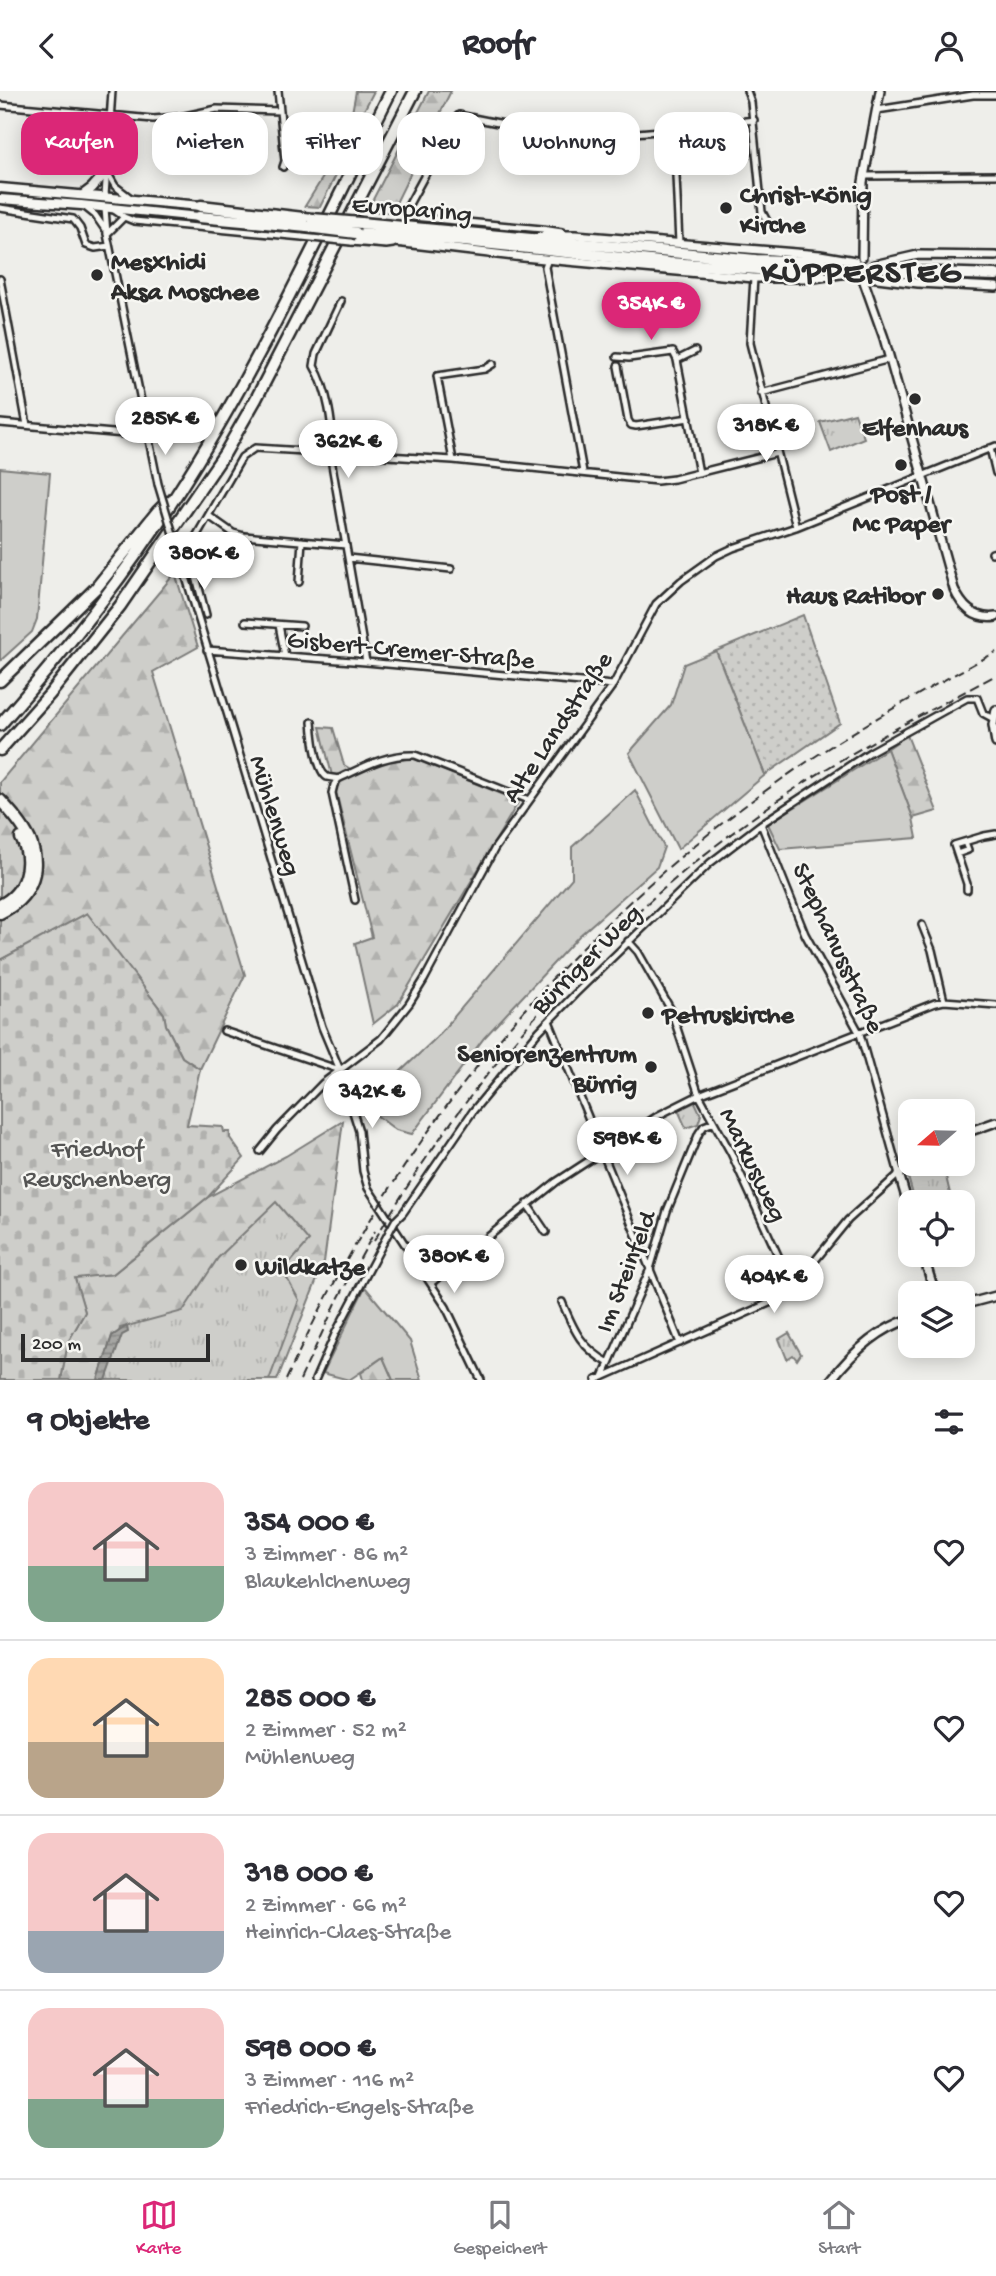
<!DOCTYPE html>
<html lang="de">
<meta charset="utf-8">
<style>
:root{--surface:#fff;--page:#f2f2f3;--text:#2b2b33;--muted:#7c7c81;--line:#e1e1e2;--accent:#db2777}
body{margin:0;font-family:"Gochi Hand",sans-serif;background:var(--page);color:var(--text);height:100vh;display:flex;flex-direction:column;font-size:26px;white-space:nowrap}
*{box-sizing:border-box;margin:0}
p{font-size:23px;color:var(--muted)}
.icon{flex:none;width:38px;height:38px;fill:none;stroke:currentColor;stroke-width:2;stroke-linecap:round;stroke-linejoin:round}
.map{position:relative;height:1289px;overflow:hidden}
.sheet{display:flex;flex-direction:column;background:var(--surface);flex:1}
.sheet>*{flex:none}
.guide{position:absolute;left:21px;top:21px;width:956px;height:63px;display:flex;gap:14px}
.needle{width:46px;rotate:250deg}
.tools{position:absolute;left:898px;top:1008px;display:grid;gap:14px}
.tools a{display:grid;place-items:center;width:77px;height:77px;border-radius:14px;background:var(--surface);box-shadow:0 4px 18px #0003;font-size:35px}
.scale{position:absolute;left:21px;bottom:18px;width:189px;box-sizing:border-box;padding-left:7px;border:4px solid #2b2b2b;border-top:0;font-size:19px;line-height:24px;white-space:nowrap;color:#2b2b2b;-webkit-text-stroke:5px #f6f6f2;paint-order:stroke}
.price{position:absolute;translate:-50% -60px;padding:0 16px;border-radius:24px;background:#fff;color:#222;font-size:23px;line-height:46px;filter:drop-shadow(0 2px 4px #0008)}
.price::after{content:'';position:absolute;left:50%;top:42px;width:21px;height:16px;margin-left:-10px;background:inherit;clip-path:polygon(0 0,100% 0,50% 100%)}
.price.selected{background:var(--accent);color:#fff}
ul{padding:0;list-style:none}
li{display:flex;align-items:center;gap:21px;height:175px;padding:0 28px}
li+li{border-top:2px solid var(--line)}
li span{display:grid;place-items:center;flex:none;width:196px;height:140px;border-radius:21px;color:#555}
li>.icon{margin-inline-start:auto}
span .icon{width:84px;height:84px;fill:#fffc;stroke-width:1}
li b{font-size:30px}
h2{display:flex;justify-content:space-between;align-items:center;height:84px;padding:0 28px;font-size:30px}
.tag{padding:0 24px;border-radius:21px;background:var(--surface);box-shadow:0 4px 18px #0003;font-size:24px;line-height:63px}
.tag.selected{background:var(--accent);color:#fff}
header{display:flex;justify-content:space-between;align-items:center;height:91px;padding:0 28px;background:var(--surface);font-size:32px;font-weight:700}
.dock{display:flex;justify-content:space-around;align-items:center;height:98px;border-top:2px solid var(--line);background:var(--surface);font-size:19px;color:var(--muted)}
.dock a{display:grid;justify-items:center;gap:4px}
.dock .selected{color:var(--accent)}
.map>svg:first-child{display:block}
.grass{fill:url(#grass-dots);stroke:#7c7c7a;stroke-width:2}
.forest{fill:url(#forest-firs);stroke:#7c7c7a;stroke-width:2}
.cemetery{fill:url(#cemetery-stones);stroke:#7c7c7a;stroke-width:2}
.park{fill:url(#park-tufts);stroke:#7c7c7a;stroke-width:2}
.garden{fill:#cececa;stroke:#7c7c7a;stroke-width:2}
.water{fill:url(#water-rules);stroke:#757573;stroke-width:2}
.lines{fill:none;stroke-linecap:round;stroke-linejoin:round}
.highway-tunnel{stroke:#c7c7c4;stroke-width:10;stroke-dasharray:10 5;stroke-linecap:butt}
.street-casing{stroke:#2b2b2b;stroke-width:10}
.secondary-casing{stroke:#2b2b2b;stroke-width:12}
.primary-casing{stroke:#2b2b2b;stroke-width:13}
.highway-casing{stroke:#2b2b2b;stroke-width:15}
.street{stroke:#f6f6f2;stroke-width:5}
.secondary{stroke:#f6f6f2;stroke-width:7}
.primary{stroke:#f6f6f2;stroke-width:8}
.highway{stroke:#f6f6f2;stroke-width:10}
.rail{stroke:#2b2b2b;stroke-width:2;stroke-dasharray:10 5;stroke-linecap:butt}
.street-bridge-casing{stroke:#2b2b2b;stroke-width:10;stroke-linecap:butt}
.highway-bridge-casing{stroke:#2b2b2b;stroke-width:15;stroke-linecap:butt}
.street-bridge{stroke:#f6f6f2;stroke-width:5}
.highway-bridge{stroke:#f6f6f2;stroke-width:10}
.poi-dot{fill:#2b2b2b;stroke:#f6f6f2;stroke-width:2.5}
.labels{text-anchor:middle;stroke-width:5;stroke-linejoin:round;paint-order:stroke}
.poi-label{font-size:26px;font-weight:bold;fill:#2b2b2b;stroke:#f6f6f2;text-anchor:start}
.street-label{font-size:26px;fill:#2b2b2b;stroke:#f6f6f2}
.park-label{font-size:26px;fill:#545453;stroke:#f6f6f2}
.district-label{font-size:33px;font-weight:bold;letter-spacing:2px;fill:#2b2b2b;stroke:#f6f6f2}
</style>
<header><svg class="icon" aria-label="back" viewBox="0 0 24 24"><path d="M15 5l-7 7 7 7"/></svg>Roofr<svg class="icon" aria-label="person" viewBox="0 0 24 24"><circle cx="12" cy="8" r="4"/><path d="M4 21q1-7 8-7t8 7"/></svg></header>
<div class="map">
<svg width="996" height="1289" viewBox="0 0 996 1289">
<defs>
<pattern id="grass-dots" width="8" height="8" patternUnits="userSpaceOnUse" patternTransform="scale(1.75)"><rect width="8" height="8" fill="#cececa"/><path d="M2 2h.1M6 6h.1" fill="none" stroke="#b1b1ae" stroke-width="1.8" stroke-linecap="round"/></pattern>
<pattern id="forest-firs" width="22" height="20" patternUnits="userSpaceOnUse" patternTransform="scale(1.75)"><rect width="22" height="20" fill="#cececa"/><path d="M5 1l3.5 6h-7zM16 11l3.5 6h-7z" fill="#b1b1ae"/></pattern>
<pattern id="cemetery-stones" width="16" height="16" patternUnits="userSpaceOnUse" patternTransform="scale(1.75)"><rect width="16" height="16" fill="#cececa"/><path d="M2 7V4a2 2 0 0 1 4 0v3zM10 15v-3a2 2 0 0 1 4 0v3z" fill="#b1b1ae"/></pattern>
<pattern id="park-tufts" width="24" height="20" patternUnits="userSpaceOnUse" patternTransform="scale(1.75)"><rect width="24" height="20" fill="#cececa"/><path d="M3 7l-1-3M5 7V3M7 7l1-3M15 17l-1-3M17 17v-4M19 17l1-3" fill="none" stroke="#b1b1ae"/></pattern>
<pattern id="water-rules" width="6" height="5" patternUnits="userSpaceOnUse" patternTransform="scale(1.75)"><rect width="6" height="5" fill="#a6a6a3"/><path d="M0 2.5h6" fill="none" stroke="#878785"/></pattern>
</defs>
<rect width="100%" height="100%" fill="#eeeeea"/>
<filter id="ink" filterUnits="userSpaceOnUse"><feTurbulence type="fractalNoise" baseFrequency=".0143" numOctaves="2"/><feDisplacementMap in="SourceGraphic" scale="14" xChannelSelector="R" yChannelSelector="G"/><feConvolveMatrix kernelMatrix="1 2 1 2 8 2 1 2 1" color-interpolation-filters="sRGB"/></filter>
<g filter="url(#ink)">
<path class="grass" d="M803 524 840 632 765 684 716 560Z"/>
<path class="forest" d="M356 0H374L360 27 363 30 320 116 305 115 338 62 349 38Z
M429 0H451L395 114 389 121 367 120Z
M175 482 198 556 153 581 245 884 200 978 182 966 166 934 164 923 87 823 0 869V691Z
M320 636 333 637 344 674 357 682 385 671 413 667 519 710 398 913 373 933 355 852 372 846Z
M907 644 937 720 913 727 887 658Z
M343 1030 324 1171 277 1289H106L115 1260 112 1245 98 1289H61L68 1251 85 1221 74 1186 113 1183 208 1106 286 1065Z
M383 1266 393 1289H363L361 1282Z"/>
<path class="cemetery" d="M87 822 164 923 166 934 182 966 200 978 187 1034 223 1036 224 1041H230V1047L244 1067 208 1106 113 1183 75 1187 85 1221 68 1251 61 1289H0V869Z"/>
<path class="park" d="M855 322 864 347 831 361 820 331Z
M695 1011 701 1024 698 1033 686 1037 678 1019Z
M927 1073H943L952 1111H915L908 1086Z
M276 1111 309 1150 283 1180 299 1209 269 1289H106L120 1237 183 1220 218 1167Z
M789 1242 801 1263 797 1269 793 1264 787 1268 779 1248Z"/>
<path class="garden" d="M0 377 50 382 37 528 32 541 0 570Z
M716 560 765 684 678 758 629 662 671 614 684 573Z
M887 658 913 727 917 747 780 758 768 733Z
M635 699 664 756 657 776 579 845 484 947 412 1043 396 1039 364 1015 436 947 572 787V756Z
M365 1196 410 1250 422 1289H393L383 1266 349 1289 323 1282Z"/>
<path class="water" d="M127 1235 128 1241 122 1244 106 1289H98L112 1245Z"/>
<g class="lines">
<path class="highway-tunnel" d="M821 171 888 173 903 176
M821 179 903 181"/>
<g class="street-casing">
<path id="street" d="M278 0 285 70 283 76
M747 0 751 11 762 121 768 132
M0 14 153 28 180 26 217 18 280 20
M877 19 973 4H996
M674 39 679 153
M108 83 115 95 132 108
M864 85 996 84
M105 105 112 0
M85 116 95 124 104 137
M0 117 73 128 80 137 86 154 95 157 109 155
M105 117 107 143 158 393
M114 119 124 126 134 130 302 146
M562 141 542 138 412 126 409 122 408 115 456 27 459 24C510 35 562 45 614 43 661 42 707 34 754 29
M107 143 124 126
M351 151 386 154 393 153
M548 168 545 176 583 381
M754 187 750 252 796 436
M0 188 27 334
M341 210 316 263 314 275C326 295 336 338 330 362L366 571
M695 260 677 269 699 382
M617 266 629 267 673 261 677 269
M618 275 628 329 631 334 636 335 689 327
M761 302 890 268
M0 332 147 345
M990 357 996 382
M453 369 437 285 485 278 493 273
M209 425 233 442 244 445 346 454
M992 462 996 461
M348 467 451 478
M182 473 322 936 340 979 359 1040 363 1080 368 1097 446 1216 481 1289
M299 491 302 450
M206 524 191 466 190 456 242 366 255 357 453 369 657 390 674 388 777 362
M245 531 302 535
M279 534 285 565
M207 559 366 571 613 594
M312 631C313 643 316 680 327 686 331 687 335 687 338 688L334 694 332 702 355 809
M338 688C364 676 386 663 415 664L529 709
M957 763 968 759 965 751
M967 799V793L954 754 984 745 996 743
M922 834 932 859 944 910
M628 850 638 861 671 919 699 1004 731 1062 793 1197
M549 930 680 1252
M224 940 340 979
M260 1060 277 1039 323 992 381 948 409 913 424 889 495 757 613 594 656 513 681 490 716 465 733 457 796 436 996 355
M527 1113 546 1141
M395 1130 403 1122 473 1020 539 940 575 903 710 772 761 733 870 661 967 607H977L983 622 994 628
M431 1192 556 1091 659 1024 699 1004 935 912 944 910 996 914
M562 1211C574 1239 581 1257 609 1272
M603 1286 650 1178 667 1120 699 1042 704 1035 714 1031
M315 1289 336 1241 390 1139
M596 1289 787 1204 848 1129 899 1083 860 943 805 843 761 733"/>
</g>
<g class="secondary-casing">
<path id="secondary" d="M353 146 523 166 754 187H814L854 181
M536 147 545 144H575L820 164 855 170
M862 166 863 91 880 0
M874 174 918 164 996 165
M854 181 863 188 869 186 918 192 996 196
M863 188 884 247 954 498C962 516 975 529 996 526
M996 619 993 634 996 652
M962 1043 996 1031
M910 1120 899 1083 916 1073
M923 1164 935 1202
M962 1214 996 1205
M831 1289C852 1262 877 1238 910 1228"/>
</g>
<g class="primary-casing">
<path id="primary" d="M0 97 201 115
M84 103 92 97 106 81
M0 108 81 114 199 126"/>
</g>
<g class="highway-casing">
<path id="highway" d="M201 115 312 128
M199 126 307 136
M361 132 756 169 821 171
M356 142 464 150 669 172 788 180 821 179
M903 181 996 184
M0 590 96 497 158 420 167 411
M0 634C64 561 125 485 177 403 258 277 324 134 391 0
M0 659 50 603 120 515 225 362 256 308 415 0
M0 709C11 721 23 734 30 749 43 781 29 808 0 822
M0 814C26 802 34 771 21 747"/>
</g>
<use href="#street" class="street"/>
<use href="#secondary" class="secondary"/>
<use href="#primary" class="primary"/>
<use href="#highway" class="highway"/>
<path class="rail" d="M374 1150C478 972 621 813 793 699 858 656 927 621 996 584
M286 1289C395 1048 565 840 782 688 850 640 923 600 996 561
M300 1289 337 1210 375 1140"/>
<g class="street-bridge-casing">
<path id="street-bridge" d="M302 146 351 151
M158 393 182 473
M390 1139 395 1130"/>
</g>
<g class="highway-bridge-casing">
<path id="highway-bridge" d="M312 128 361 132
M307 136 356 142"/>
</g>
<use href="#street-bridge" class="street-bridge"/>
<use href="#highway-bridge" class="highway-bridge"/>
</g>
</g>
<g class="poi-dot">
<circle cx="726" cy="117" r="7"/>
<circle cx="97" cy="184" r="7"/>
<circle cx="915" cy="308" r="7"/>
<circle cx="901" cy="374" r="7"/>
<circle cx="938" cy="503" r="7"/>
<circle cx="648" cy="922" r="7"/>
<circle cx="651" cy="976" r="7"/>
<circle cx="241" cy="1174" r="7"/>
</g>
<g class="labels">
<g class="poi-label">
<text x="740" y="111">Christ-König<tspan x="740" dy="30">Kirche</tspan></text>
<text x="111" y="178">Mesxhidi<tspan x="111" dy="30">Aksa Moschee</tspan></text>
<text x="915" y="344" text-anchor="middle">Elfenhaus</text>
<text x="901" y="410" text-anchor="middle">Post /<tspan x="901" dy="30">Mc Paper</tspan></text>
<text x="924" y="512" text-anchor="end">Haus Ratibor</text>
<text x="662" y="931">Petruskirche</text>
<text x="637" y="970" text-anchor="end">Seniorenzentrum<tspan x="637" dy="30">Bürrig</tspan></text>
<text x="255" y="1183">Wildkatze</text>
</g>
<g class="street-label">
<text transform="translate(412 116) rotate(5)" y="9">Europaring</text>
<text transform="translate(411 557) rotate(5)" y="9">Gisbert-Cremer-Straße</text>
<text transform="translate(556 635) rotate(-56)" y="9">Alte Landstraße</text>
<text transform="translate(277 724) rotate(73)" y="9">Mühlenweg</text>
<text transform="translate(840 856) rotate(65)" y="9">Stephanusstraße</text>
<text transform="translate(585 867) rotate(-45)" y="9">Bürriger Weg</text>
<text transform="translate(755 1073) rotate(64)" y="9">Markusweg</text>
<text transform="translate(624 1180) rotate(-69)" y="9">Im Steinfeld</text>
</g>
<g class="park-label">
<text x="97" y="1065">Friedhof<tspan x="97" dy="30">Reuschenberg</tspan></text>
</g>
<g class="district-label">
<text x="862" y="190">KÜPPERSTEG</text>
</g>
</g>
</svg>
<div class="tools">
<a><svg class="needle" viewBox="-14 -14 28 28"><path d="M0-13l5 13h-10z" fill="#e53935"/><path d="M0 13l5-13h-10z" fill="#7c7c81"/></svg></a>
<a><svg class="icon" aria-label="locate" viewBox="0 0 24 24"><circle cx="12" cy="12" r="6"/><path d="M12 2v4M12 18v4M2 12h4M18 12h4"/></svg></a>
<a><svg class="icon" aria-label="layers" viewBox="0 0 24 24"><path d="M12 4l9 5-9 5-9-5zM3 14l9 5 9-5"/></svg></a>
</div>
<div class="scale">200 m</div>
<b class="price selected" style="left:651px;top:251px">354K €</b>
<b class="price" style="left:165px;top:366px">285K €</b>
<b class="price" style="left:766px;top:373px">318K €</b>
<b class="price" style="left:348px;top:389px">362K €</b>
<b class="price" style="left:204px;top:501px">380K €</b>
<b class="price" style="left:372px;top:1039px">342K €</b>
<b class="price" style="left:627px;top:1086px">598K €</b>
<b class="price" style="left:454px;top:1204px">380K €</b>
<b class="price" style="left:774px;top:1224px">404K €</b>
<div class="guide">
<a class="tag selected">Kaufen</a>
<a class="tag">Mieten</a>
<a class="tag">Filter</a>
<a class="tag">Neu</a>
<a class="tag">Wohnung</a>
<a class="tag">Haus</a>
</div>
</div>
<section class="sheet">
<h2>9 Objekte<svg class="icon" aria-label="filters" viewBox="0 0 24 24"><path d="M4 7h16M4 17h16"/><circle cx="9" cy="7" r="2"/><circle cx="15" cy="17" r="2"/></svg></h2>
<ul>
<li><span style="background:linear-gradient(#f6c9c9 60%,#7fa58c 0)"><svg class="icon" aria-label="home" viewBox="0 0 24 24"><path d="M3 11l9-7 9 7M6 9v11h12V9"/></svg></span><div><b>354 000 €</b><p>3 Zimmer · 86 m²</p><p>Blaukehlchenweg</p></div><svg class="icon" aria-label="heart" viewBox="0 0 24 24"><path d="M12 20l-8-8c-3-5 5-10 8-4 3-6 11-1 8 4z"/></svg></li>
<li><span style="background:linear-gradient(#ffd9b3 60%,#b9a48a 0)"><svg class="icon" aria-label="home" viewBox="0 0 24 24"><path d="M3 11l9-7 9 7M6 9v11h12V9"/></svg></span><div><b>285 000 €</b><p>2 Zimmer · 52 m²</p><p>Mühlenweg</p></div><svg class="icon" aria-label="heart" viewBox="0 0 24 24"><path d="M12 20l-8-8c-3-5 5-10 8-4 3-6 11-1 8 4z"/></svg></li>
<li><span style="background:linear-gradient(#f6c9c9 70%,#9aa5b1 0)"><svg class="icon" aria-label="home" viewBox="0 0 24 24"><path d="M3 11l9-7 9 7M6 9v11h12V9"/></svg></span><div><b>318 000 €</b><p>2 Zimmer · 66 m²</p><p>Heinrich-Claes-Straße</p></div><svg class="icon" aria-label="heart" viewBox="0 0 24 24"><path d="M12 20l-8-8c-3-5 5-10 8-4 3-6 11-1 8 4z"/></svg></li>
<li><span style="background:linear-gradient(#f6c9c9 65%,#7fa58c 0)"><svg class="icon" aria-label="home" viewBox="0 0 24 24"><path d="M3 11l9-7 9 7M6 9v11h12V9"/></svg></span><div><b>598 000 €</b><p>3 Zimmer · 116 m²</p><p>Friedrich-Engels-Straße</p></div><svg class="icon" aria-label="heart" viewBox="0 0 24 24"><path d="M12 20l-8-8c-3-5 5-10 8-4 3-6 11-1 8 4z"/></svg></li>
</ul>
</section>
<nav class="dock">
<a class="selected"><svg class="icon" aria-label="map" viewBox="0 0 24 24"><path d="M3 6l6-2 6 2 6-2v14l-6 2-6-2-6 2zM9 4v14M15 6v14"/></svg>Karte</a>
<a><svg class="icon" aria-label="saved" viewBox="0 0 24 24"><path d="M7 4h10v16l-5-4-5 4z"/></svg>Gespeichert</a>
<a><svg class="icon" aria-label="home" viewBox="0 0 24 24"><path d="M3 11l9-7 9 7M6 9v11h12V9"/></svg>Start</a>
</nav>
